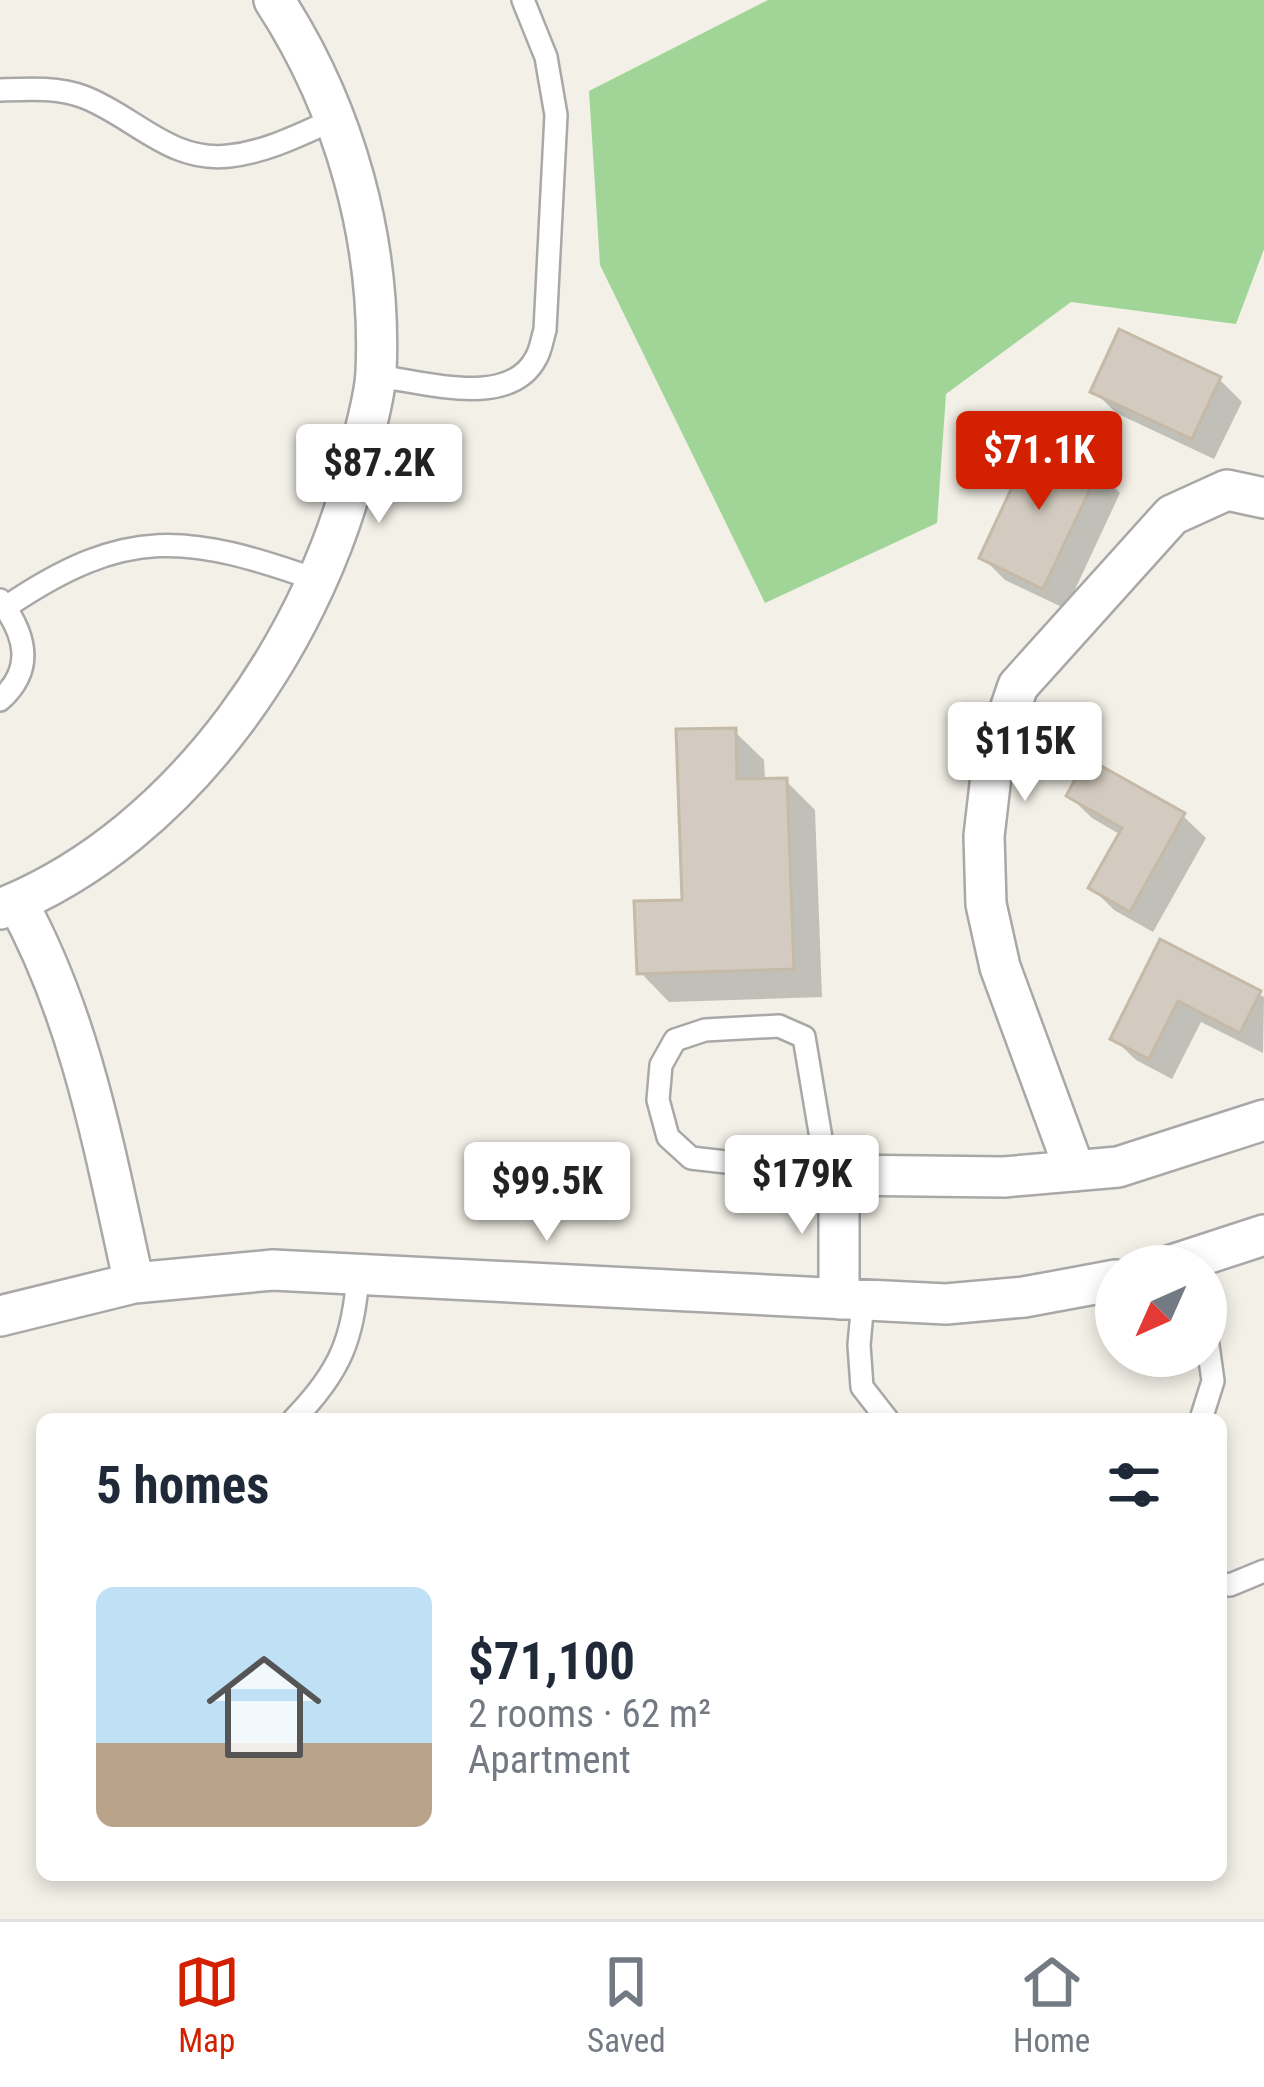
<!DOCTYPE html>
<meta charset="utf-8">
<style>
:root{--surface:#fff;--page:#f2f2f3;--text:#1f2937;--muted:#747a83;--line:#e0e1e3;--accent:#d22000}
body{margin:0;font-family:"Roboto Condensed",sans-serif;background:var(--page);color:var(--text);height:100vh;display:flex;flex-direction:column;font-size:45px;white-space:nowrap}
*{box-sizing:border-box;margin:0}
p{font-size:39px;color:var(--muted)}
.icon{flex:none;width:66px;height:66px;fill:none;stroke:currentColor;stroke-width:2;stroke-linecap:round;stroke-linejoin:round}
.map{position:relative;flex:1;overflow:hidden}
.panel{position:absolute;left:36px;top:1413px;width:1191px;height:468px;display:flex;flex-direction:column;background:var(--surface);border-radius:18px;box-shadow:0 6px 18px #0003}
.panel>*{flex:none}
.needle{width:78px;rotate:225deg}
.controls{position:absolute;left:1095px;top:1245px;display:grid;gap:24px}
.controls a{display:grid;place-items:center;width:132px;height:132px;border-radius:50%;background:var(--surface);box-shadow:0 6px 18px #0003;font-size:60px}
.price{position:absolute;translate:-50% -102px;padding:0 27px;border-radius:12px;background:#fff;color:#222;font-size:39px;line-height:78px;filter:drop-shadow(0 3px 6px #0008)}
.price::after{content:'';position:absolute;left:50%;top:72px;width:36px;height:27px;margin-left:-18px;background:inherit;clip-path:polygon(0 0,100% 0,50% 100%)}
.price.selected{background:var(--accent);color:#fff}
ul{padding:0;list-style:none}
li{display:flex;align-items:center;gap:36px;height:300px;padding:0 60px}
li span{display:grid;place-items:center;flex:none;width:336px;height:240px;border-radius:18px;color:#555}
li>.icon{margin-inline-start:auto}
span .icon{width:144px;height:144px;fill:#fffc;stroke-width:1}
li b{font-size:51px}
h2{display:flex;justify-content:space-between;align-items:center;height:144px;padding:0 60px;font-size:51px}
.tab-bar{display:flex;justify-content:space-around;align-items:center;height:168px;border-top:3px solid var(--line);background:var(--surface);font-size:33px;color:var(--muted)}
.tab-bar a{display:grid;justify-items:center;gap:6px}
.tab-bar .selected{color:var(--accent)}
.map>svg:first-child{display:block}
.forest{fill:#a1d598}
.shadow{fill:#0003}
.building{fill:#d3cbbf;stroke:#c5b9a8;stroke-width:3}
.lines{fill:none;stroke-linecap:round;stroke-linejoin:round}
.lane-casing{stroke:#a8a8a8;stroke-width:26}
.street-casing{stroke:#a8a8a8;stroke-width:44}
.lane{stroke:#fff;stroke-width:21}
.street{stroke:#fff;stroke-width:39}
</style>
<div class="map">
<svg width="1264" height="1919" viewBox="0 0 1264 1919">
<rect width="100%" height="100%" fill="#f2f0e7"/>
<path class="forest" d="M768 0H1264V249L1236 324 1071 302 946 394 937 523 765 603 600 265 589 91Z"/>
<path class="shadow" d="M1219 379 1242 402 1214 459 1116 413 1094 391Z
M1098 471 1120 493 1066 609 1005 580 982 557Z
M734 731 764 760 765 781H786L815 810 822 997 669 1002 640 972 686 903Z
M1069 796 1183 816 1206 838 1153 932 1114 910 1092 888 1121 835 1092 818Z
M1161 943 1264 997 1263 1053 1201 1022 1172 1079 1136 1060 1113 1038Z"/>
<path class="building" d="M1119 329 1221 377 1192 439 1090 392Z
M1035 438 1100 468 1043 589 979 558Z
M736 728 737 779 787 778 794 969 637 974 634 901 682 900 676 729Z
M1087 758 1185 813 1130 912 1088 888 1122 828 1066 796Z
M1160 939 1261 991 1240 1033 1178 1001 1149 1059 1110 1039Z"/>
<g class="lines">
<g class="lane-casing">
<path id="lane" d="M0 90C27 89 58 87 84 97 134 116 170 163 229 156 267 152 301 134 335 119
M376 376C422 381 509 410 536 358 541 350 542 339 545 330L556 115 546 57 523 0
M0 600C26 635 35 669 0 700
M6 607C127 525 187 534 320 581
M779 1026 804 1037 823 1150 839 1175 691 1158 668 1137 658 1100 661 1065 675 1040 705 1030Z
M863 1301 859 1345 862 1387 887 1419
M294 1419C340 1372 354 1338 358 1273
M1201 1419 1213 1381 1206 1331
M1221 1584 1230 1585 1264 1571"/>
</g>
<g class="street-casing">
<path id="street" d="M17 902C82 1020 105 1153 134 1283
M0 909C185 836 322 632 362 444 367 421 375 396 376 372 382 242 345 109 274 0
M1075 1171 1000 967 986 904 984 836 993 759 1018 686 1172 515 1227 490 1264 498
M1169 1266 1264 1235
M839 1299V1175L1004 1177 1118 1167 1264 1120
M0 1316 134 1283 273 1270 946 1304 1024 1297 1116 1280"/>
</g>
<use href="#lane" class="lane"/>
<use href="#street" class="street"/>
</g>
</svg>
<div class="controls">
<a><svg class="needle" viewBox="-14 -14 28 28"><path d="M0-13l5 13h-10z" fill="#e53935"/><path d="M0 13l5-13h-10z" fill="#747a83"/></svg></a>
</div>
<b class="price selected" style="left:1039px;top:513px">$71.1K</b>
<b class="price" style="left:379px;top:526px">$87.2K</b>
<b class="price" style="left:1025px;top:804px">$115K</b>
<b class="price" style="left:802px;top:1237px">$179K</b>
<b class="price" style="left:547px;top:1244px">$99.5K</b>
<section class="panel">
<h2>5 homes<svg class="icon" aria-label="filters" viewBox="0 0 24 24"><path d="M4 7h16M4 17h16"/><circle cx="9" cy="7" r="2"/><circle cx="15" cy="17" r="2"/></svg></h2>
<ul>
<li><span style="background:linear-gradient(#bfe0f5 65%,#b9a48a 0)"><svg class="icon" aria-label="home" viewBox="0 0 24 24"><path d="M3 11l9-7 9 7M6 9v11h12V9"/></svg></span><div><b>$71,100</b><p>2 rooms · 62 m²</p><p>Apartment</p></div></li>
</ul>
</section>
</div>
<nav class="tab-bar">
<a class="selected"><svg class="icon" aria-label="map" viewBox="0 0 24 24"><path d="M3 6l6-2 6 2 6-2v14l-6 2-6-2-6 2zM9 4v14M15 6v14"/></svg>Map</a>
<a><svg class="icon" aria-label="saved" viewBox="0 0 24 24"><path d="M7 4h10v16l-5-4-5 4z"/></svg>Saved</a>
<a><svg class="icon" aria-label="home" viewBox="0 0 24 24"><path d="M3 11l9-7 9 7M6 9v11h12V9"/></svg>Home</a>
</nav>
